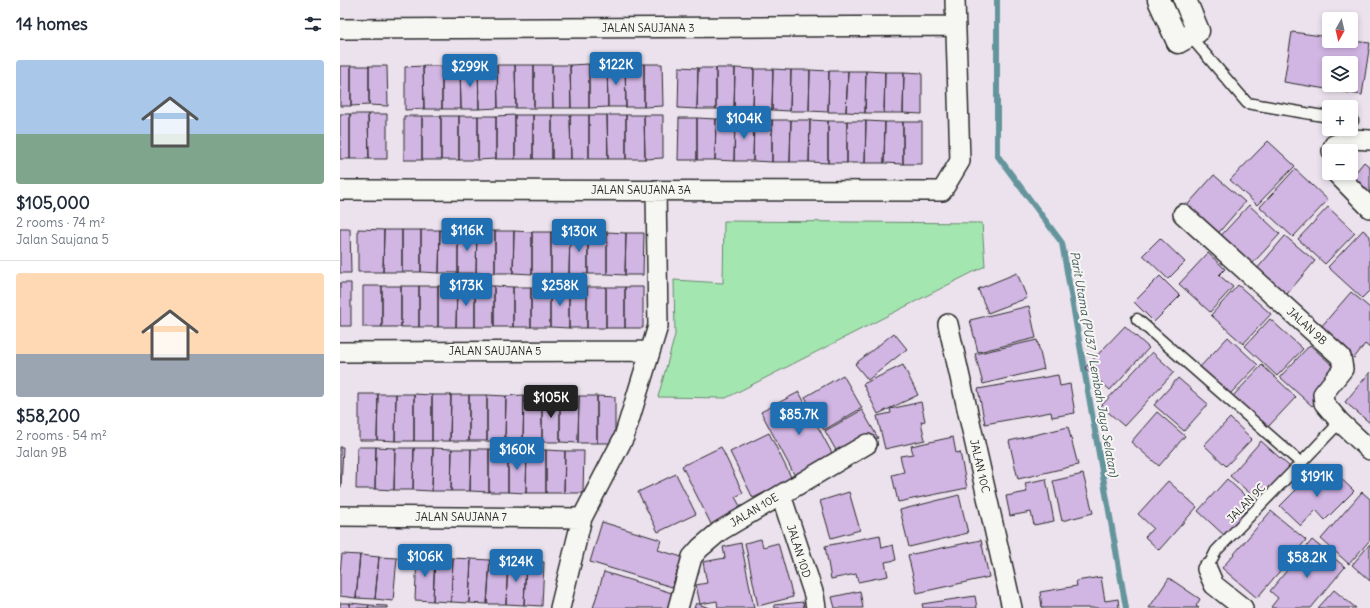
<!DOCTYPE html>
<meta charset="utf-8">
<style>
:root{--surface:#fff;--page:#f2f2f3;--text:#1f2937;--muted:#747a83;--line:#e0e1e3;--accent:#1f6fb2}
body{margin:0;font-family:Delius,sans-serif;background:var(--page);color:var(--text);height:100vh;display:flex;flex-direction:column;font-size:15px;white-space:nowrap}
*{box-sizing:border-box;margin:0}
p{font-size:13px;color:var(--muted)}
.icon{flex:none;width:22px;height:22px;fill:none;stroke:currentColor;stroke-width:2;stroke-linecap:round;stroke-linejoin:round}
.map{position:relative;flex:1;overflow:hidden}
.panel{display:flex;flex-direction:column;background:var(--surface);width:340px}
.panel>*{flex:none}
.needle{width:26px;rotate:188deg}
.buttons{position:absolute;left:982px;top:12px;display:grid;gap:8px}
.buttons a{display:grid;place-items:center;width:36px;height:36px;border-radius:4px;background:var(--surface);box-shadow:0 2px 6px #0003;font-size:20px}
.price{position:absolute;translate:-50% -34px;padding:0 9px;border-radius:4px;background:var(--accent);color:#fff;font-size:13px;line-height:26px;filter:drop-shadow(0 1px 2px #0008)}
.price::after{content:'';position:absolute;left:50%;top:24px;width:12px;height:9px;margin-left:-6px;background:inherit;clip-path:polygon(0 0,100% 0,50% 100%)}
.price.selected{background:#222;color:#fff}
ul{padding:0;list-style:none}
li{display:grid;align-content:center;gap:8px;height:212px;padding:0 16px}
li+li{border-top:1px solid var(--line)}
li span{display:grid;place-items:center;height:124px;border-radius:4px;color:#555}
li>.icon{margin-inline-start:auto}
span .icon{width:72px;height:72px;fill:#fffc;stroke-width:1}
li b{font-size:17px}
h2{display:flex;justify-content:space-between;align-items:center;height:48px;padding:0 16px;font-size:17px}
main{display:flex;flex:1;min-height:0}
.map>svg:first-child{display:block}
.green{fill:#a4e6b0;stroke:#68886e}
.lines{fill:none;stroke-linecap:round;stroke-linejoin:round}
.stream{stroke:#65959c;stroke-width:6}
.building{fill:#d1b5e3;stroke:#2b2b2b;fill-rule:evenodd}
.service-casing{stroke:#2b2b2b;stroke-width:13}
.minor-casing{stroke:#2b2b2b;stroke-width:22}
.tertiary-casing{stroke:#2b2b2b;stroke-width:25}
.service{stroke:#f6f6f2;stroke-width:10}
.minor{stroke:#f6f6f2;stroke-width:19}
.tertiary{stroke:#f6f6f2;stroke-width:22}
.labels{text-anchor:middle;stroke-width:4;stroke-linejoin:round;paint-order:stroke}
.street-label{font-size:11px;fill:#2b2b2b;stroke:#f6f6f2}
.water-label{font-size:12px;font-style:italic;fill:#43575a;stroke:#f6f6f2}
</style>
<main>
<section class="panel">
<h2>14 homes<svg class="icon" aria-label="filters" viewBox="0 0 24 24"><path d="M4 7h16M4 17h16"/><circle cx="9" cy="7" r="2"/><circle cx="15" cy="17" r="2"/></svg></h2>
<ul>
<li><span style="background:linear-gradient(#a9c7e8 60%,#7fa58c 0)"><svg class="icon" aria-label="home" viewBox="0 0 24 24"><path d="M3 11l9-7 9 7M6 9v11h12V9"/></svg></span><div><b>$105,000</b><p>2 rooms · 74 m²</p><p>Jalan Saujana 5</p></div></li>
<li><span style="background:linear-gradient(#ffd9b3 65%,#9aa5b1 0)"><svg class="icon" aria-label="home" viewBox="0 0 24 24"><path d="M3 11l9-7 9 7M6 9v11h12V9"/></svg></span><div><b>$58,200</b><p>2 rooms · 54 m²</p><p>Jalan 9B</p></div></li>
</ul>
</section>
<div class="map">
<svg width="1030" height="608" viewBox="0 0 1030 608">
<rect width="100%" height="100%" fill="#ebe2ee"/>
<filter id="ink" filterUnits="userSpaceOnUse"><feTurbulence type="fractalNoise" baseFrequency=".025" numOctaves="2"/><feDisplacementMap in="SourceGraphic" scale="8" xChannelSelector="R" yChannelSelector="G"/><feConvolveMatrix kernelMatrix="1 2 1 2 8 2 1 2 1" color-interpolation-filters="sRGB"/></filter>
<g filter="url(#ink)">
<path class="green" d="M384 221 642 223 645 266 386 398 318 397 335 335 334 280 383 283Z"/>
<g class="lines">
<path class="stream" d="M657 0V155L722 243 786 608"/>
</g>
<path class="building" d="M952 32 989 37V41H1011L1030 43 1022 95 944 82ZM989 63H1011V85H989Z
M249 64V108H231L230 65Z
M249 64H267L268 107 249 108Z
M267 64H285L286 107H268Z
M285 64H304V107H286Z
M304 64H322L323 106 304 107Z
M157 65 158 108 139 109 138 66Z
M157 65H175L176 108H158Z
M175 65H194V108H176Z
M194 65H212L213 108H194Z
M212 65H230L231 108H213Z
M0 66H11V106H0Z
M11 66H29V105L11 106Z
M29 66H47L48 106 29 105Z
M83 66 84 109 65 110V67Z
M83 66H102V109H84Z
M102 66H120L121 109H102Z
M120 66H138L139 109H121Z
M339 67 358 68 357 109 338 108Z
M358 68H376V109H357Z
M376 68H395L394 110 376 109Z
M395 68 414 69 413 110H394Z
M414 69H433L432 110H413Z
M433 69 451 70 450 111 432 110Z
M451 70H470L469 111H450Z
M470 70 489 71 488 112 469 111Z
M489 71H508L506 112H488Z
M508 71H526L525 113 506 112Z
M526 71 545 72 544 113H525Z
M545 72H564L563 113H544Z
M564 72 582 73V114L563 113Z
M0 114H10V159H0Z
M10 114H28L29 159H10Z
M28 114H47V159H29Z
M175 115V159H156V116Z
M175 115H193V159H175Z
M193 115H212V159H193Z
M212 115H230L231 159H212Z
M230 115H249V159H231Z
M249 115H267L268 159H249Z
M267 115H286V159H268Z
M286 115H304L305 159H286Z
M304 115H323V158L305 159Z
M64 116H82V160H64Z
M82 116H101V160H82Z
M101 116H119V160H101Z
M119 116H138V160H119Z
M138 116H156V159L138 160Z
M339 118H357V160H338Z
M357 118 376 119 375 160H357Z
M376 119H395L394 161 375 160Z
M395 119H414L413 161H394Z
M414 119 432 120V162L413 161Z
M432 120H451L450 162H432Z
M451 120H470L469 162H450Z
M470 120 488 121V163L469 162Z
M488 121H507V163H488Z
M507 121H526L525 163H507Z
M526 121 545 122 544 163H525Z
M545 122H563V164L544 163Z
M563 122H582V164H563Z
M928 141 955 166 917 205 890 180Z
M1024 162 1030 167V203L1006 184Z
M955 169 988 200 953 237 920 207Z
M874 175 905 202 874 238 842 211Z
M909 205 940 234 912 264 897 249 893 254 877 240Z
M988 207 1015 233 985 264 958 239Z
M0 229H10L11 273H0Z
M18 229 44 230 43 272H18Z
M44 230H62V272H43Z
M62 230H81V272H62Z
M81 230H100L99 273 81 272Z
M100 230H118V273H99Z
M118 230 137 231 136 273H118Z
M1023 230 1030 236V290L1022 298 988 267Z
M137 231H155V273H136Z
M155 231H174L173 273H155Z
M174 231 192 232V274L173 273Z
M192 232H211V274H192Z
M211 232H230L229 274H211Z
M230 232H248V274H229Z
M248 232H267V274H248Z
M267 232 286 233 285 275 267 274Z
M286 233H304L303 275H285Z
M945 236 975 261 941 301 911 276Z
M820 238 845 262 828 279 803 255Z
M868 253 885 269 879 275 893 287 870 312 839 284Z
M677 273 687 298 648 313 638 289Z
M820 276 840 296 814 322 794 302Z
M0 283H11V326H0Z
M898 285 931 314 903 344 871 315Z
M23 286H42V327H23Z
M42 286H61V327H42Z
M61 286H79V327H61Z
M79 286H98V327H79Z
M98 286H117L116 327H98Z
M117 286H135V327H116Z
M135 286H154V327H135Z
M154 286 173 287V327H154Z
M173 287H191V327H173Z
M191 287H210V327H191Z
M210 287H229V328L210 327Z
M229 287H247V328H229Z
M247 287H266V328H247Z
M266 287H285V328H266Z
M285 287H303V328H285Z
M1011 292 1030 308V348L1025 344 1014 358 980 328Z
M689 306 696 338 638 352 630 320Z
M930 319 963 349 937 376 905 346Z
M785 326 809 348 770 390 745 368Z
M554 333 567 349 528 380 515 364Z
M888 337 918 365 889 395 860 367Z
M697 340 704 369 643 384 635 354Z
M970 345 1002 374 972 406 940 377Z
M812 352 834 372 784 426 761 406Z
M563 365 578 395 538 414 523 384Z
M922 365 956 397 927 428 893 396Z
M1030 372V423L1005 402Z
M503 375 522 408 484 430 465 397Z
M718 375 720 386 730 384 735 413 712 417 711 412 645 424 638 389Z
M838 378 868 404 844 431 814 405Z
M459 392 498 464 455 476 421 412Z
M19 394H38L37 440H19Z
M38 394H56L55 441 37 440Z
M56 394H74V441H55Z
M74 394 92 395V441H74Z
M92 395H111L110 441H92Z
M111 395H129V441H110Z
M129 395H147V441H129Z
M147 395 166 396 165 442 147 441Z
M184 395 183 442H165L166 396Z
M184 395 202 396V442H183Z
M202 396H220V442H202Z
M220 396H239L238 443 220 442Z
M239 396H257V443H238Z
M257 396 275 397V443H257Z
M581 402 585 421 581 422 585 440 545 449 537 416 551 413 550 409Z
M522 410 538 438 501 459 485 431Z
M817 412 845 436 819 466 791 442Z
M890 418 912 439 886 466 864 445Z
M728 427 738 465 678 479 669 441Z
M429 433 452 479 413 498 390 452Z
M613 437 616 453 620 452 627 488 558 502 552 475 564 472 560 456 573 454 571 446Z
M921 441 950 467 919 501 890 476Z
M0 447H3L1 487H0Z
M17 447H36L35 489H16Z
M36 447 55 448 54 490 35 489Z
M381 447 403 493 395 497 405 515 374 530 342 466Z
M55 448H74L73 490H54Z
M74 448H93L92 491 73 490Z
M93 448 112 449 111 491H92Z
M112 449H131L130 491H111Z
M131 449H149V492L130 491Z
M149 449 168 450V492H149Z
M168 450H187L186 493 168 492Z
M187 450H206V493H186Z
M206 450 225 451 224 493H206Z
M225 451H244L243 493H224Z
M992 470 1014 491 985 520 976 510 961 526 940 506 968 478 976 486Z
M336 474 356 514 318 532 298 492Z
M743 474 753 513 722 521 713 481Z
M706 479 714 521 694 525 691 512 670 516 666 496 687 492 685 483Z
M887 479 915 505 886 537 858 511Z
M828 481 857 507 819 550 805 537 813 528 798 514Z
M509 492 520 530 491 538 480 501Z
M1022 492 1030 499V540L1009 564 981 539Z
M619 495 628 533 569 547 560 510Z
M931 511 966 540 917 598 882 568Z
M262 522 321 540 318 550 342 557 332 587 250 562Z
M540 535 542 548 553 545 556 560 545 562 548 576 518 582 516 574 491 579 485 546Z
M421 539 423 547 438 543 453 597 418 606 405 543Z
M641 540 649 577 577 593 568 555Z
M972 540 1005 567 971 608H933L931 607 938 598 930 591Z
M401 543 414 608H378L377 601 360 604 356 585 367 583 363 562 385 558 383 547Z
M1030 544V581L1012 565Z
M2 554 20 555 16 598 0 596V572Z
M20 555 39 557 35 599 16 598Z
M77 556 95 557 93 601 75 600Z
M39 557 57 558 53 601 35 599Z
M95 557 113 558 111 602 93 601Z
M113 558 131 559 129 603 111 602Z
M131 559 150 560 147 604 129 603Z
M150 560 168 561 166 604H147Z
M168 561H186L184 605 166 604Z
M186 561 204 562 202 606 184 605Z
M264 572 332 593 328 608H253Z
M761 577 765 601 778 599 779 608H702L700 592 737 586 736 581Z
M829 578 860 599 856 606 859 608H809Z
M994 590 1016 608H978Z
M520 591 523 608H495L492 597Z
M635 596 637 608H583L582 604Z
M463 602 464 608H435L434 605Z
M0 603H10V608H0Z
M10 603 29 605 28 608H10Z
M356 603 369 608H354Z
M29 605 47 606V608H28Z"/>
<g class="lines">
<g class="service-casing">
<path id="service" d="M849 35 907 103 989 117
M1011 121H1013
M797 319 961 463
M867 569 876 551 961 463 1000 422"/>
</g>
<g class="minor-casing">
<path id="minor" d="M0 29 616 26
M992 151 994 145 1011 139 1030 140
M996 173 1030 208
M0 190 602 191 620 161 615 0
M843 214 1001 357 1003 369 983 394 984 403 1000 422 1030 450
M608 324 672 608
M0 352 310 351
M441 495 474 595 476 608
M0 516 242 518
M867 569 874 585 903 608
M220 608 242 518 284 437 318 326 316 190
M338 608 352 557 360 548 380 531 527 444"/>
</g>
<g class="tertiary-casing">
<path id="tertiary" d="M819 0 838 42 858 31 845 0"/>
</g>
<use href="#service" class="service"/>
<use href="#minor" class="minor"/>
<use href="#tertiary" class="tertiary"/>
</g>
</g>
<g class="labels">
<g class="street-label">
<text x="308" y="32">JALAN SAUJANA 3</text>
<text x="301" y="194">JALAN SAUJANA 3A</text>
<text transform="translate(967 326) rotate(42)" y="4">JALAN 9B</text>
<text x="155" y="355">JALAN SAUJANA 5</text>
<text transform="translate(640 466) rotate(77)" y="4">JALAN 10C</text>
<text transform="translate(906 503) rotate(-46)" y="4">JALAN 9C</text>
<text transform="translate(414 510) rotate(-31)" y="4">JALAN 10E</text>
<text x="121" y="521">JALAN SAUJANA 7</text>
<text transform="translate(459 551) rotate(72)" y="4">JALAN 10D</text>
</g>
<g class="water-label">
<text transform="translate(754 364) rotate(80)" y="4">Parit Utama (PU37 / Lembah Jaya Selatan)</text>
</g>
</g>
</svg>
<div class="buttons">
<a><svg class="needle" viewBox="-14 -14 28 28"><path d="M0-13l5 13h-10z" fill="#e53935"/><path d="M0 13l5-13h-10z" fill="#747a83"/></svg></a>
<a><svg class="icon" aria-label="layers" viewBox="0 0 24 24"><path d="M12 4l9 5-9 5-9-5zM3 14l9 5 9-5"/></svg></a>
<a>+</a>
<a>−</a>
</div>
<b class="price" style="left:276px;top:86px">$122K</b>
<b class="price" style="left:130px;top:88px">$299K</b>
<b class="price" style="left:404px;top:140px">$104K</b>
<b class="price" style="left:127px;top:252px">$116K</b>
<b class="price" style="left:239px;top:253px">$130K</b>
<b class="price" style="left:126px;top:307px">$173K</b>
<b class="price" style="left:220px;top:307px">$258K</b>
<b class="price selected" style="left:211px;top:419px">$105K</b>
<b class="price" style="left:459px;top:436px">$85.7K</b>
<b class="price" style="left:177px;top:471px">$160K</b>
<b class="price" style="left:977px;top:498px">$191K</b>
<b class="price" style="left:85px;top:578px">$106K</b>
<b class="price" style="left:967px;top:579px">$58.2K</b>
<b class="price" style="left:176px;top:583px">$124K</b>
</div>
</main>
